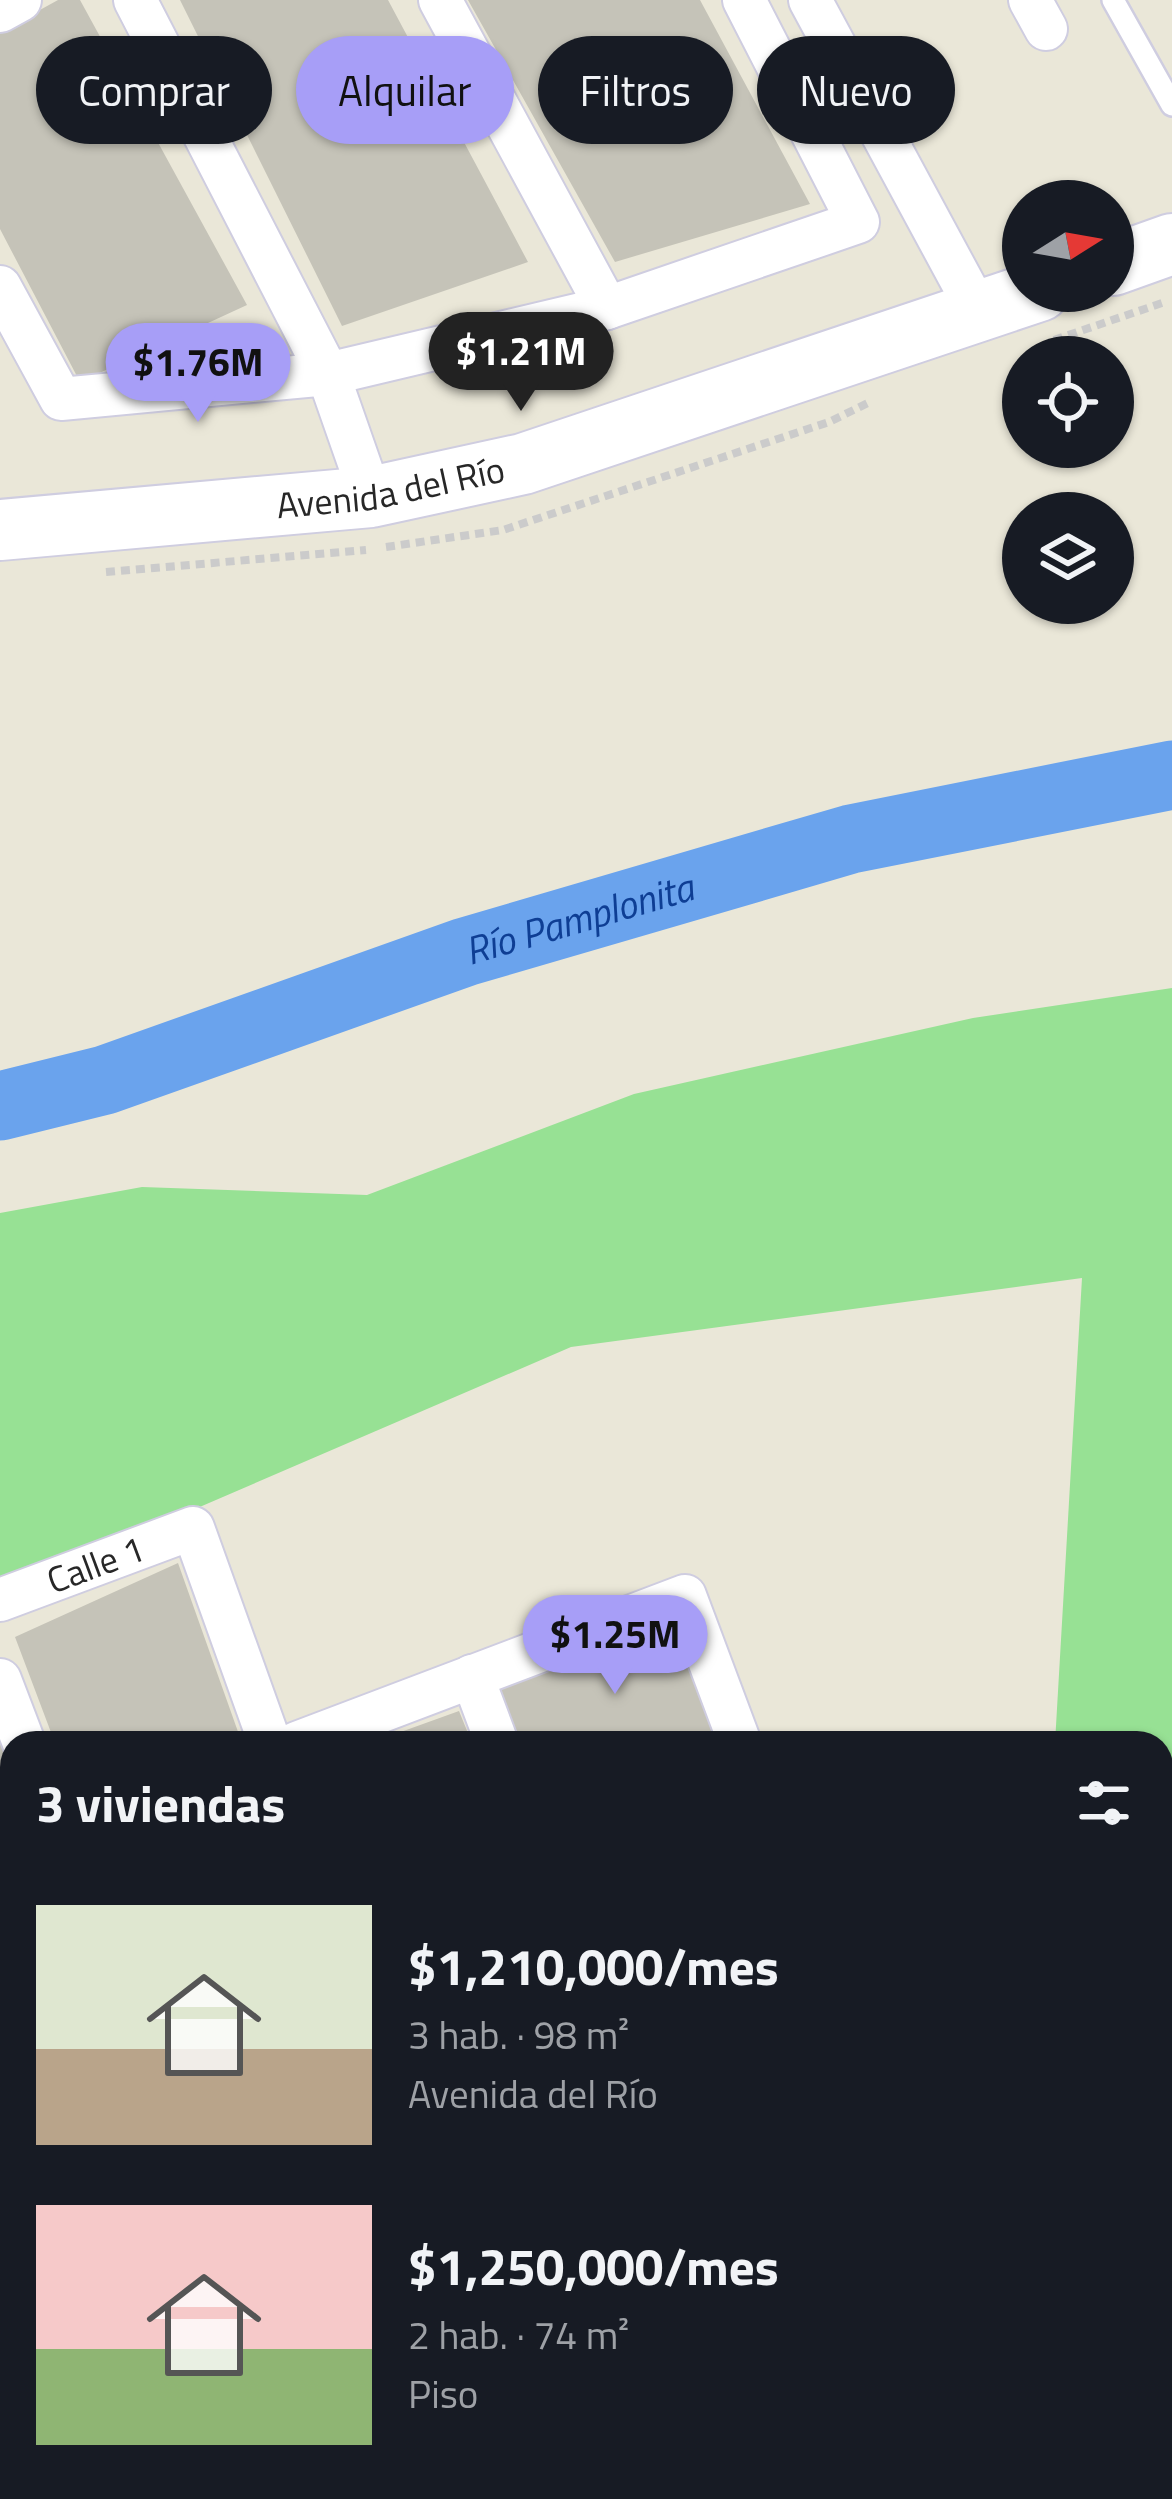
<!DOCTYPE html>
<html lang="es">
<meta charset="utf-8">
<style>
:root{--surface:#171b24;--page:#242831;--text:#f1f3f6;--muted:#9ea1a6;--accent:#a79ef7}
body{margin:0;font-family:"Titillium Web",sans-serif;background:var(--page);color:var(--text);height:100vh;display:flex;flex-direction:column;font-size:45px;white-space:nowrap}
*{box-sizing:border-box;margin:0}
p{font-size:39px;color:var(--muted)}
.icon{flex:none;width:66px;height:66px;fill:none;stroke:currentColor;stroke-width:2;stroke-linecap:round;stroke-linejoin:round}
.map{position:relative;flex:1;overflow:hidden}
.details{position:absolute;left:0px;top:1731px;width:1173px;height:768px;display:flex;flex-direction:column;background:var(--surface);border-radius:36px 36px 0 0;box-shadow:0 3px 9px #0004}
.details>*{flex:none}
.banner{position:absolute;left:36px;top:36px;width:1101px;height:108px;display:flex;gap:24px}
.needle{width:78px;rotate:79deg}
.tools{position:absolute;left:1002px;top:180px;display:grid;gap:24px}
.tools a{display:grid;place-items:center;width:132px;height:132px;border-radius:50%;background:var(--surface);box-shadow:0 3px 9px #0004;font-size:60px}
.price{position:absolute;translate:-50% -102px;padding:0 27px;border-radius:42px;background:var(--accent);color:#111;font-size:39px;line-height:78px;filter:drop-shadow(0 3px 6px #0008)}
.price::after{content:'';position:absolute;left:50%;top:72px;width:36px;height:27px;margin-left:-18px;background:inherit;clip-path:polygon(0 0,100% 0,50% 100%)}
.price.active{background:#222;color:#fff}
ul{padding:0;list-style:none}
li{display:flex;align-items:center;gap:36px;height:300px;padding:0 36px}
li span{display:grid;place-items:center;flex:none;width:336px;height:240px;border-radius:0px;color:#555}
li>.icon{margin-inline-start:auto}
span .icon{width:144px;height:144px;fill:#fffc;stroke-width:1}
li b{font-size:51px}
h2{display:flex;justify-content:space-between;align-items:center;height:144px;padding:0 36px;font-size:51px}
.tag{padding:0 42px;border-radius:54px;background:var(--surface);box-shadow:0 3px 9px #0004;font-size:42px;line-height:108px}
.tag.active{background:var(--accent);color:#111}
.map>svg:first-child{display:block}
.green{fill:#97e194}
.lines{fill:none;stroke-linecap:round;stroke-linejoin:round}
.river{stroke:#6aa3ed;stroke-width:69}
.building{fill:#c5c3b8}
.service-casing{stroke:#cfcde0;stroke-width:26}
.minor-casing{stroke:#cfcde0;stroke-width:46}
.secondary-casing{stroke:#cfcde0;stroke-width:64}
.path{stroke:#cbcbcb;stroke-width:8;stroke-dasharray:9 6;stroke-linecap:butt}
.service{stroke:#fff;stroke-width:21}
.minor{stroke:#fff;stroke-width:42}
.secondary{stroke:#fff;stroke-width:60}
.labels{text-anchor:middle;stroke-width:12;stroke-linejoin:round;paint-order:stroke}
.street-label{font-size:36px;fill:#272727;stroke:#fff}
.water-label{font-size:39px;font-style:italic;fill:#0e3e94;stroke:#fff}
</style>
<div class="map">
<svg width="1172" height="2499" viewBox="0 0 1172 2499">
<rect width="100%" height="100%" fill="#eae7d8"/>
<path class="green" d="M1172 988V2499H1011V2487H1161V1743H1055L1082 1278 571 1347 0 1593V1213L142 1187 367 1195 634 1094 973 1018Z"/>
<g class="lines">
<path class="river" id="s1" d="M0 1106 105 1080 465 952 851 839 1172 775"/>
</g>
<path class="building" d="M58 0H80L247 305 80 382 0 229V32Z
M180 0H388L528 262 342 326Z
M468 0H700L810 204 615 262Z
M178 1563 242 1743H55L15 1637Z
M673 1622 718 1743H521L500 1690Z
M459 1711 472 1743H373V1742Z
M0 1738 12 1769V2239L0 2209Z
M0 2328 12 2336V2456L0 2481Z
M268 2487H326V2499H197Z
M394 2487H484L501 2499H393Z"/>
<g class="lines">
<g class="service-casing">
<path id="service" d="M1113 0 1172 105"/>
</g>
<g class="minor-casing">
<g id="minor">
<path d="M135 0 328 374 371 497"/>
<path d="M440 0 607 308"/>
<path d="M810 0 979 313"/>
<path d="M1030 0 1046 29"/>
<path d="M0 11 20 0"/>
<path d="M0 287 61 399 328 374 607 308 858 222 744 0"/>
<path id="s2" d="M0 1600 193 1528 270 1743"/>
<path d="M472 1676 497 1743"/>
<path d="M0 1680 24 1743"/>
<path d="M297 1743 685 1596 740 1743"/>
<path d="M0 2306 12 2315"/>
<path d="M535 2487 548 2499"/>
<path d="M91 2499 125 2487"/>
<path d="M352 2499V2487"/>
</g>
</g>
<g class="secondary-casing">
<g id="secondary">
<path d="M1113 265 1172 244"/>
<path id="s3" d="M0 530 371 497 523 464 1039 291"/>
</g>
</g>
<path class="path" d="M1054 340 1165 302
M386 547 503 530 829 422 870 402
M106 572 366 550"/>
<use href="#service" class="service"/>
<use href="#minor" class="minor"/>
<use href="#secondary" class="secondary"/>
</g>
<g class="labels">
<g class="street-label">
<text dy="13" stroke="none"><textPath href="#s3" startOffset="393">Avenida del Río</textPath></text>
<text dy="13" stroke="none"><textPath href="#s2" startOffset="102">Calle 1</textPath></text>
</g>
<g class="water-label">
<text dy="14" stroke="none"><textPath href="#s1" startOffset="609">Río Pamplonita</textPath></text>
</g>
</g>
</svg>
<div class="tools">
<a><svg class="needle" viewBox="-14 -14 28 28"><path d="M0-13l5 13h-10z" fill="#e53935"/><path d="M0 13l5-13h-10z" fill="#9ea1a6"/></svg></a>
<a><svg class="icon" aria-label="locate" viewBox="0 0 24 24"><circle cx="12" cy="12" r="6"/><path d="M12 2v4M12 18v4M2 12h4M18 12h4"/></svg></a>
<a><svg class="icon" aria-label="layers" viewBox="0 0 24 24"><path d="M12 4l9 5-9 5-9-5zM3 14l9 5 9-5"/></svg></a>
</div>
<b class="price active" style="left:521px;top:414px">$1.21M</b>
<b class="price" style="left:198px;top:425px">$1.76M</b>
<b class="price" style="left:615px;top:1697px">$1.25M</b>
<div class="banner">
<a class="tag">Comprar</a>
<a class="tag active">Alquilar</a>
<a class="tag">Filtros</a>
<a class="tag">Nuevo</a>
</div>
<section class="details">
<h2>3 viviendas<svg class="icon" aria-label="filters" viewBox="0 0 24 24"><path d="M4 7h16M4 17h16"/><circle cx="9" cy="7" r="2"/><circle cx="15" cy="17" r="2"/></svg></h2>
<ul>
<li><span style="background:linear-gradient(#dfe7d0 60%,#b9a48a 0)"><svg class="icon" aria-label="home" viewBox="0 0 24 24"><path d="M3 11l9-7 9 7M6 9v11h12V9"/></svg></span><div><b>$1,210,000/mes</b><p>3 hab. · 98 m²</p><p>Avenida del Río</p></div></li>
<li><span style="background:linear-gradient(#f6c9c9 60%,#8fb573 0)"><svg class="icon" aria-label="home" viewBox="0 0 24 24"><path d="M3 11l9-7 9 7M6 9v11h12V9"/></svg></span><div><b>$1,250,000/mes</b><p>2 hab. · 74 m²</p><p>Piso</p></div></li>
</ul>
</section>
</div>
